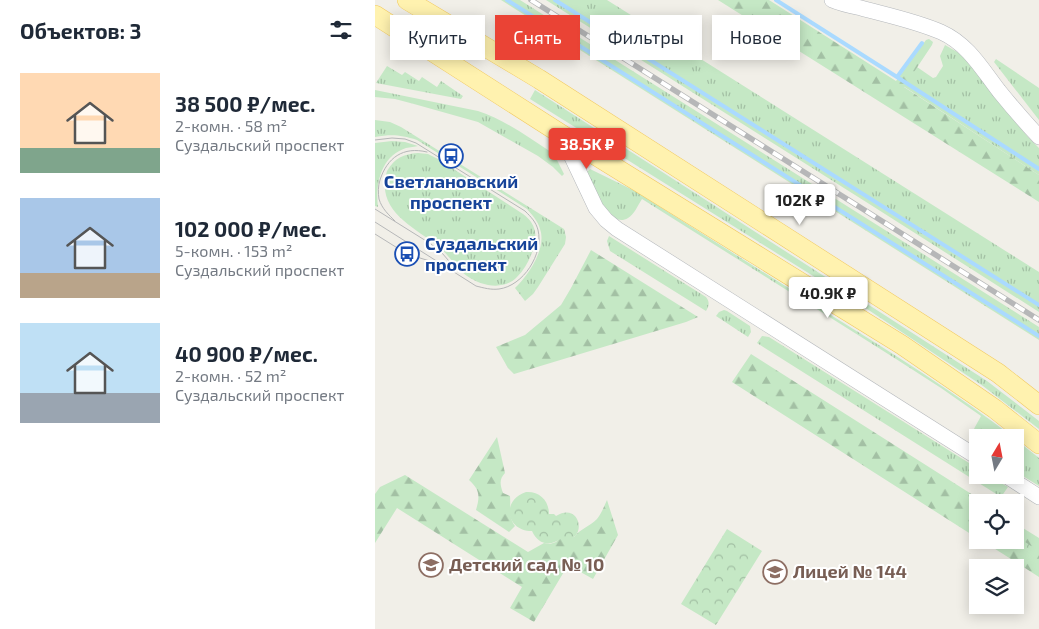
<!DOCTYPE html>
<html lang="ru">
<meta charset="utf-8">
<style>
:root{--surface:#fff;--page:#f2f2f3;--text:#1f2937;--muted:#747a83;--accent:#ea4335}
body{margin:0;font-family:"Exo 2",sans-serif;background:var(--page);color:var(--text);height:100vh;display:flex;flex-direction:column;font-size:19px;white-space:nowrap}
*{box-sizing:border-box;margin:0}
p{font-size:16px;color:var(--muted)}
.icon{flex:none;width:28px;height:28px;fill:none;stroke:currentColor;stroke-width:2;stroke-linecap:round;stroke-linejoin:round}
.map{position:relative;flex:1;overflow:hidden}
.side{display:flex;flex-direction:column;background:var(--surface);width:375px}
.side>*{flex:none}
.top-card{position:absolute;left:15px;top:15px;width:475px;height:45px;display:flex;gap:10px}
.needle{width:32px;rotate:10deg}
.fabs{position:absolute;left:594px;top:429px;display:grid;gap:10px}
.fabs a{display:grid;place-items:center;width:55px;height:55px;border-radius:0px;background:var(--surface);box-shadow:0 2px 12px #0003;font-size:25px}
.price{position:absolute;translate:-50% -42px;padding:0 11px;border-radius:5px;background:#fff;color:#222;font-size:16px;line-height:32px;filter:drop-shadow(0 1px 2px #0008)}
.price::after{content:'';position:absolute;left:50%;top:30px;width:15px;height:11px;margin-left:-8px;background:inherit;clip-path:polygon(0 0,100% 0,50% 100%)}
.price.current{background:var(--accent);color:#fff}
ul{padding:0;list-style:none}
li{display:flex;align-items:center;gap:15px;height:125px;padding:0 20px}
li span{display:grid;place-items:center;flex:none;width:140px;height:100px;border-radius:0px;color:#555}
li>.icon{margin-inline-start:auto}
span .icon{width:60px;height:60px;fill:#fffc;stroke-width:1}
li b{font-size:21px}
h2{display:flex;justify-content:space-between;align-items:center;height:60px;padding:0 20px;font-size:21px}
.chip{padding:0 18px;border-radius:0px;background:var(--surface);box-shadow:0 2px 12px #0003;font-size:18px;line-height:45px}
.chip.current{background:var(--accent);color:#fff}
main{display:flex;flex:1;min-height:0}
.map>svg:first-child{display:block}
.grass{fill:url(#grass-tufts)}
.forest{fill:url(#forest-firs)}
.park{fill:url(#park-crowns)}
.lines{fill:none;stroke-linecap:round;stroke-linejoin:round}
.stream{stroke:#aadaff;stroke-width:4}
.minor-casing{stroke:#b5b8bc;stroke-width:16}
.major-casing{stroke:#f2c960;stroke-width:20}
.minor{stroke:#fff;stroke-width:15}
.major{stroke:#fff2af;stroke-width:19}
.tram{stroke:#b6b7b8;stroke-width:1}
.rail-casing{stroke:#b6b7b8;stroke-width:5.5}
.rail{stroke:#fff;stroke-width:4;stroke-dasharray:11;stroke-linecap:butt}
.labels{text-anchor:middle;stroke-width:4;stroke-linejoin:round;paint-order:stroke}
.transit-label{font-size:18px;font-weight:bold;fill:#164399;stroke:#fff}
.education-label{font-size:18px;font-weight:bold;fill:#785e54;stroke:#fff;text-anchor:start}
</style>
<main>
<section class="side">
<h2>Объектов: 3<svg class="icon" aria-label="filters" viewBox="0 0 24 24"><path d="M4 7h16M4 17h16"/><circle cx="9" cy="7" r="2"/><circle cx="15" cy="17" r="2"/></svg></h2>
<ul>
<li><span style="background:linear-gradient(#ffd9b3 75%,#7fa58c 0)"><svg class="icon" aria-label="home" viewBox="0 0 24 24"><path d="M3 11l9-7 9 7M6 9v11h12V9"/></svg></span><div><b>38 500 ₽/мес.</b><p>2-комн. · 58 m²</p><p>Суздальский проспект</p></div></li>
<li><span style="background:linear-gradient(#a9c7e8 75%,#b9a48a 0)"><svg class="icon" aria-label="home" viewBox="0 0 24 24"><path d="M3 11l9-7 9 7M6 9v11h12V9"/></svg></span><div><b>102 000 ₽/мес.</b><p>5-комн. · 153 m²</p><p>Суздальский проспект</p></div></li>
<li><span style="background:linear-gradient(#bfe0f5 70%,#9aa5b1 0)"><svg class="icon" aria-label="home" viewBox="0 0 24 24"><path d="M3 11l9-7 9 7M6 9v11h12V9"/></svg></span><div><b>40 900 ₽/мес.</b><p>2-комн. · 52 m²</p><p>Суздальский проспект</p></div></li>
</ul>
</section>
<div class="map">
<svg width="664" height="629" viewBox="0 0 664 629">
<defs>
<pattern id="grass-tufts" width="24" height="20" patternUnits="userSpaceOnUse" patternTransform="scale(1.25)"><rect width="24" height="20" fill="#c5e8c5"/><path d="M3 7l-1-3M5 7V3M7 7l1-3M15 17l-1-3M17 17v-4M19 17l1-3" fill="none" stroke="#a3c0a4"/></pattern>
<pattern id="forest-firs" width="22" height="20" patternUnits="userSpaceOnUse" patternTransform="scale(1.25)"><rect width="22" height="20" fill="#c5e8c5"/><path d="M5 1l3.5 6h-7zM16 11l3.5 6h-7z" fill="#a3c0a4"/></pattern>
<pattern id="park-crowns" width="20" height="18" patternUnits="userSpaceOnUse" patternTransform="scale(1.25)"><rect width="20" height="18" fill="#c5e8c5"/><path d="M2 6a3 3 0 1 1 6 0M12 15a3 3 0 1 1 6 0" fill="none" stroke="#a3c0a4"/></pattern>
</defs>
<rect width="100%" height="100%" fill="#f1efe8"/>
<path class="grass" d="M126 0H145L664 327V340Z
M171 0H232L664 272V312L499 207Z
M570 45 584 53 594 62 634 114 653 137 664 148V175L528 86 542 67 558 78 561 77 568 66 565 56Z
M621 59 664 88V120L619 62Z
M12 66 27 75 30 72 44 81 47 77 62 87 66 81 88 96 86 99 1 83Z
M0 90 103 111C130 120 153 137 176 152L180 156 189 174 187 176 178 167 163 156 103 122 39 104 20 99 0 97Z
M160 90 612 381 664 421V429L608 386 492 309 467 294 155 99Z
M0 120 15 122 26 127 189 229 191 237 190 244 163 287 158 294 150 301 140 288C153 276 172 248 165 229 163 221 157 215 152 209L42 140C26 135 17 134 0 137Z
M17 141 30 142 43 146C40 147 35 147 31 148 6 156 0 184 3 207L0 206V143Z
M43 153 53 154 63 159 148 214C151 216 154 219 156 222 163 232 161 245 156 255 153 263 148 271 142 277 129 291 106 286 92 276 81 268 74 255 63 246 39 227 0 211 12 171 20 158 28 154 43 153Z
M215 169 260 191C326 233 393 275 459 317 520 355 581 393 638 437L602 438V448L596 439C597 430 602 424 606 416L566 388 521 359 267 199C263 205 259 215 253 218 233 230 218 185 212 172Z
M234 236 331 297C335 302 334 306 331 311L235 251 232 241Z
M349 310 352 311 375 326 376 332 373 337 341 316 344 312Z
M387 336 394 337 602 468V475H613L633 487 626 497 382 343Z
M640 439 664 458V486L640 471Z"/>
<path class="forest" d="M343 0H394L521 81 551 40 554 39 558 42 557 45 529 87 664 175V202Z
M216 250 323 317 311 322 139 374 133 368 121 347 150 335 186 305 196 288Z
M376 354 609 502H602V538L357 382Z
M122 437 130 473C124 479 125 485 128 493L135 496C136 506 133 517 140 526L134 532 101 510C105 496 105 490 94 480Z
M30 475 153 552 169 543 175 544 181 542 185 538 199 537C205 529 215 526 222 519 227 513 229 506 232 500L243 535 218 579 193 565 159 622 135 608 147 587 22 508 0 543V494L5 487Z
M640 523 664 538V577L606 540H640Z"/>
<path class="park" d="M151 492C164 491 174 500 174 514H179L181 516C207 500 214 545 185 539 174 547 163 544 157 531 131 531 126 500 151 492Z
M352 529 387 551 341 625 306 604Z
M640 535 659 548 653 557 626 540H640Z"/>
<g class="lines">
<path class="stream" d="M132 0 664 336
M180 0 664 305
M401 0 522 77 664 169
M522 77 547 43"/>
<g class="minor-casing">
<path id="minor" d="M457 0C466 4 476 6 486 8 512 15 541 21 566 32 593 44 607 69 624 91 637 107 650 122 664 137
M186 134 221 208 231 220 242 229 602 457
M630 475 664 497"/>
</g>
<g class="major-casing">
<path id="major" d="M32 0 164 79 623 373 664 405
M0 15 186 134 527 345 620 409 664 444"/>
</g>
<use href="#minor" class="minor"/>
<use href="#major" class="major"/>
<path class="tram" d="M0 140 17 138 30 139 41 143 150 211C156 217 161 222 163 230 169 254 148 286 124 289 116 290 109 288 101 286L0 222
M0 209 56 244 67 253 80 268
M20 221C14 215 7 209 4 199 3 193 3 186 5 180 12 158 28 146 52 152
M0 234 32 254 58 262"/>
<g class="rail-casing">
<path id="rail" d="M156 0 664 320"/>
</g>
<use href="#rail" class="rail"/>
</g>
<defs>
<g id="bus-ring" transform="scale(1.25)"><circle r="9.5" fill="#fff" stroke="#1a4fb4" stroke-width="1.5"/><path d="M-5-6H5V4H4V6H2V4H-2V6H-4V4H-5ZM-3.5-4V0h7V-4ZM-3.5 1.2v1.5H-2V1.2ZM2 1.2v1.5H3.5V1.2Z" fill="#1a4fb4"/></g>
<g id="school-ring" transform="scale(1.25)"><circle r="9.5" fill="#fff" stroke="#8d6e63" stroke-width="1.5"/><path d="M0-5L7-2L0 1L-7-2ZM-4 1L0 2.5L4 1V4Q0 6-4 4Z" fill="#8d6e63"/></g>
</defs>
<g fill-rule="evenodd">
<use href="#bus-ring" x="76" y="156"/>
<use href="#bus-ring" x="32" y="254"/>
<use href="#school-ring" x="56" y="565"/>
<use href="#school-ring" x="400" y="572"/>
</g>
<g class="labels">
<g class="transit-label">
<text x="76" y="188">Светлановский<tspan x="76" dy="21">проспект</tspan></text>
<text x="50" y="250" text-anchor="start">Суздальский<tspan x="50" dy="21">проспект</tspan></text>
</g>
<g class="education-label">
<text x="74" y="571">Детский сад № 10</text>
<text x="418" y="578">Лицей № 144</text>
</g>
</g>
</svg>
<div class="fabs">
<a><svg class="needle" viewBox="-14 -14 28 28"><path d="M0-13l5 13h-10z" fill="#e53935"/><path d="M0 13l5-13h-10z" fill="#747a83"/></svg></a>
<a><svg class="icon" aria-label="locate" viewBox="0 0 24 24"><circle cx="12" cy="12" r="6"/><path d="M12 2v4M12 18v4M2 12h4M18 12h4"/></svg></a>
<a><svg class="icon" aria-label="layers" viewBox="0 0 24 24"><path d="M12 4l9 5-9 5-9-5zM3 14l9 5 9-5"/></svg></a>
</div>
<b class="price current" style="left:212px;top:170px">38.5K ₽</b>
<b class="price" style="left:425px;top:226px">102K ₽</b>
<b class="price" style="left:453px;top:319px">40.9K ₽</b>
<div class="top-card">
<a class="chip">Купить</a>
<a class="chip current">Снять</a>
<a class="chip">Фильтры</a>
<a class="chip">Новое</a>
</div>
</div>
</main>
